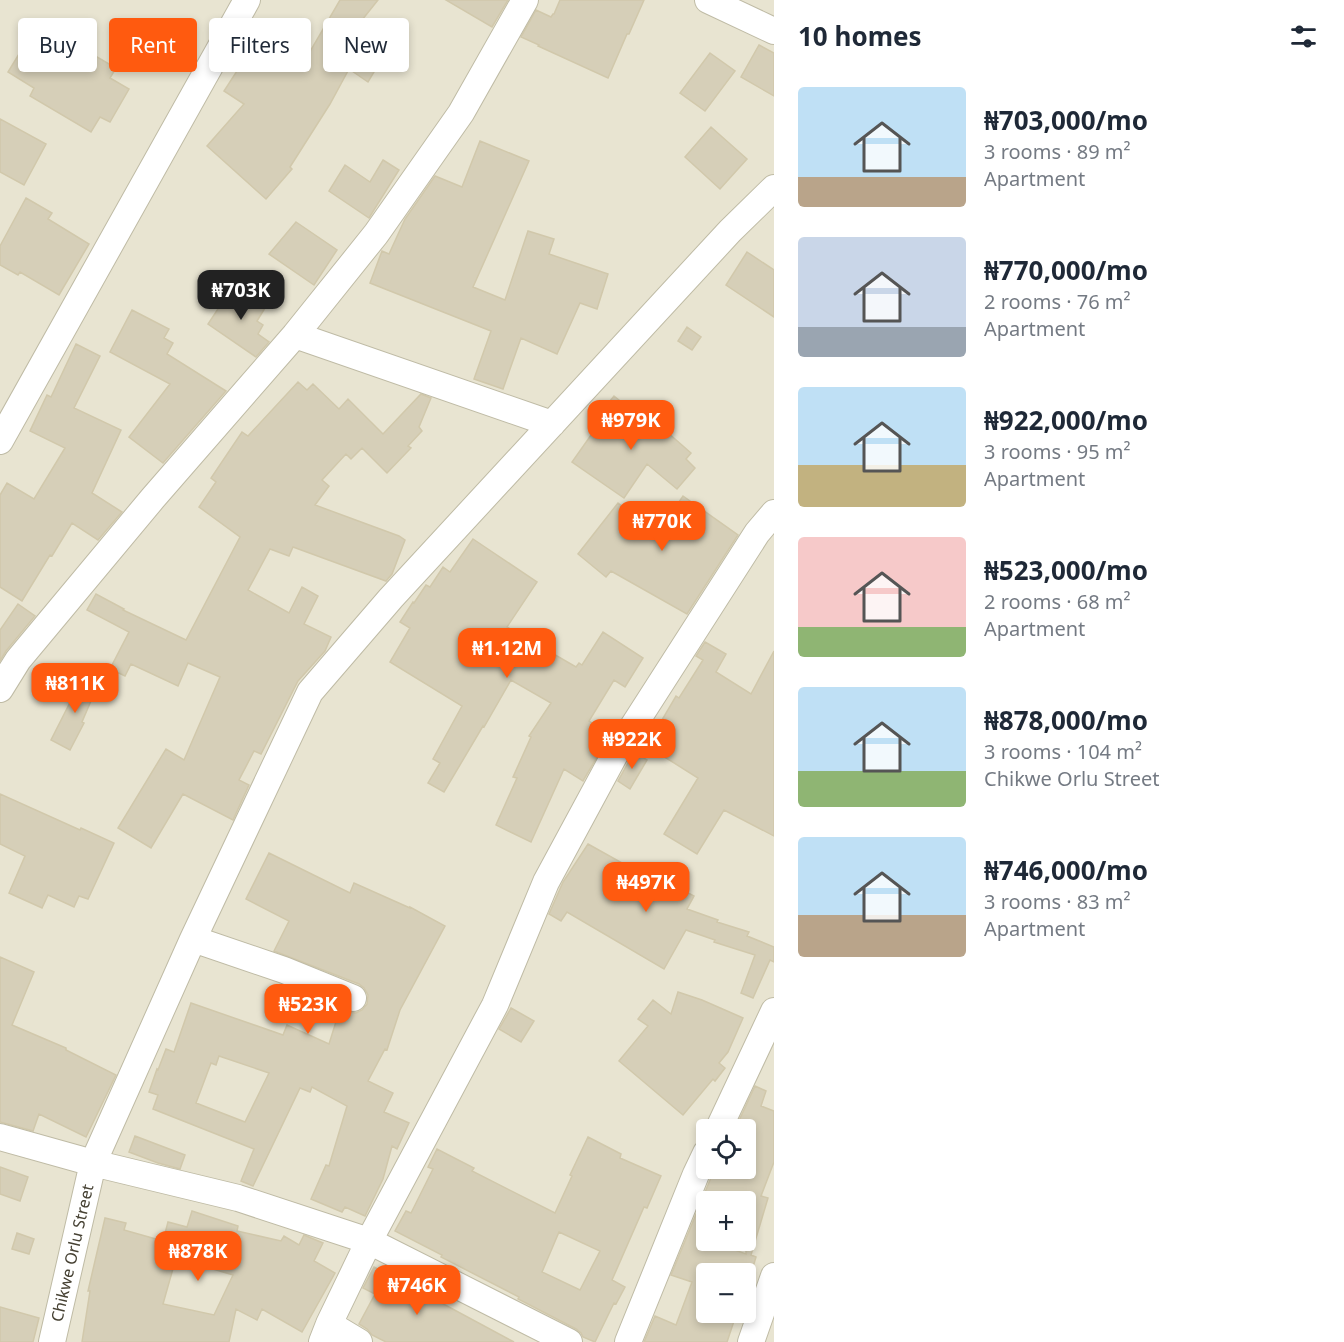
<!DOCTYPE html>
<meta charset="utf-8">
<style>
:root{--surface:#fff;--page:#f2f2f3;--text:#1f2937;--muted:#747a83;--accent:#ff5a0f}
body{margin:0;font-family:"Noto Sans",sans-serif;background:var(--page);color:var(--text);height:100vh;display:flex;flex-direction:column;font-size:22px;white-space:nowrap}
*{box-sizing:border-box;margin:0}
p{font-size:20px;color:var(--muted)}
.icon{flex:none;width:33px;height:33px;fill:none;stroke:currentColor;stroke-width:2;stroke-linecap:round;stroke-linejoin:round}
.map{position:relative;flex:1;overflow:hidden}
.drawer{display:flex;flex-direction:column;background:var(--surface);width:570px}
.drawer>*{flex:none}
.banner{position:absolute;left:18px;top:18px;width:570px;height:54px;display:flex;gap:12px}
.buttons{position:absolute;left:696px;top:1119px;display:grid;gap:12px}
.buttons a{display:grid;place-items:center;width:60px;height:60px;border-radius:6px;background:var(--surface);box-shadow:0 3px 9px #0003;font-size:30px}
.price{position:absolute;translate:-50% -51px;padding:0 14px;border-radius:12px;background:var(--accent);color:#fff;font-size:20px;line-height:39px;filter:drop-shadow(0 2px 3px #0008)}
.price::after{content:'';position:absolute;left:50%;top:36px;width:18px;height:14px;margin-left:-9px;background:inherit;clip-path:polygon(0 0,100% 0,50% 100%)}
.price.on{background:#222;color:#fff}
ul{padding:0;list-style:none}
li{display:flex;align-items:center;gap:18px;height:150px;padding:0 24px}
li span{display:grid;place-items:center;flex:none;width:168px;height:120px;border-radius:6px;color:#555}
li>.icon{margin-inline-start:auto}
span .icon{width:72px;height:72px;fill:#fffc;stroke-width:1}
li b{font-size:26px}
h2{display:flex;justify-content:space-between;align-items:center;height:72px;padding:0 24px;font-size:26px}
.tag{padding:0 21px;border-radius:6px;background:var(--surface);box-shadow:0 3px 9px #0003;font-size:21px;line-height:54px}
.tag.on{background:var(--accent);color:#fff}
main{display:flex;flex:1;min-height:0}
.map>svg:first-child{display:block}
.residential{fill:#e8e4d1;fill-rule:evenodd}
.building{fill:#d6cfb8;stroke:#d1c8ab;stroke-width:1.5;fill-rule:evenodd}
.lines{fill:none;stroke-linecap:round;stroke-linejoin:round}
.street-casing{stroke:#bfbba5;stroke-width:28}
.street{stroke:#fff;stroke-width:26}
.labels{text-anchor:middle;stroke-width:6;stroke-linejoin:round;paint-order:stroke}
.street-label{font-size:16px;fill:#464133;stroke:#fff}
</style>
<main>
<div class="map">
<svg width="774" height="1342" viewBox="0 0 774 1342">
<rect width="100%" height="100%" fill="#f3f1e3"/>
<path class="residential" d="M0 0H774V1342H0ZM706 1130H746V1168H706ZM706 1202H746V1240H706ZM706 1274H746V1312H706Z"/>
<path class="building" d="M340 0H378L354 30 367 38 358 54 377 67 368 82 349 69 330 104 290 167 292 169 266 199 207 146 244 104 224 91 261 34 304 62Z
M446 0H508L492 27Z
M560 0H644L629 34H627L608 78 538 46 539 45 521 37 536 10 551 17 553 14H554Z
M36 26 61 42 63 37 116 68 110 78 129 89 110 122 100 117 91 132 30 96 34 88 8 72Z
M759 45 774 53V96L741 77Z
M710 53 735 71 705 111 680 93Z
M0 119 46 144 24 185 0 172Z
M711 127 747 159 720 189 685 157Z
M480 141 529 161 473 287 505 300 528 231 554 239 549 254 608 274 597 309 580 303 557 354 521 338 503 389 474 379 491 331 370 283 382 251 389 254 405 219 435 176 462 187Z
M383 160 399 170 369 218 329 191 345 165 370 182Z
M26 198 52 213 48 219 89 244 59 295 20 272 18 275 0 265V246Z
M296 222 337 250 314 285 269 254Z
M747 252 774 270V317L726 285Z
M233 286 265 308 257 321 263 325 258 334 269 342 256 357 208 324Z
M132 310 169 329 164 338 173 343 167 354 226 391 163 463 129 437 170 384 110 352Z
M687 327 701 337 692 350 678 341Z
M76 344 100 356 74 408 121 430 92 493 122 512 98 540 72 523 52 556 50 555 22 601 0 587V495L7 483 34 499 65 448 30 431 47 395 51 397Z
M298 382 307 390 313 384 339 409 348 399 383 434 421 394 431 398 419 427 422 431 408 446 411 448 387 473 362 448 351 459 346 454 322 480 329 486 315 505 399 536 405 540 392 574 386 581 293 547 289 556 270 549 248 590 289 613 302 587 318 596 304 624 331 637 325 651 298 681 261 754 254 751 239 780 249 785 233 820 183 794 151 848 118 828 166 749 184 760 220 677 188 663 178 686 131 664 125 676 110 669 129 632 87 610 96 594 124 609 123 610 186 640 240 537 199 507 216 482 211 478 242 432 248 436Z
M614 396 655 429 659 425 691 453 686 459 695 468 677 489 647 464 624 498 572 462 601 421 597 417Z
M683 496 738 535 687 614 611 571 606 577 578 554 618 503 657 534Z
M473 539 537 582 507 627 576 667 579 663 582 665 603 632 643 658 625 687 614 680 589 721 610 735 583 781 564 769 531 842 496 825 517 778 513 777 531 737 529 736 551 703 511 680 484 727 483 726 444 792 428 783 440 763 433 759 462 706 390 662 410 628 400 622 413 602 414 603 426 585 430 587 443 567 450 572Z
M18 604 35 616 6 651 0 661V630Z
M705 642 726 654 716 672 751 694 774 651V836L724 810 697 854 664 834 698 778 663 756 662 757 648 749 664 721 662 720 676 696 679 698 703 660 696 656Z
M84 675 99 682 82 722 84 723 70 750 51 740Z
M634 752 647 760 630 789 618 781Z
M0 794 80 830 81 828 114 843 88 899 79 896 74 907 48 895 42 908 9 893 25 856 0 844Z
M588 844 638 872 640 867 694 896 687 909 718 920 717 922 749 932 747 936 774 947V962L770 960 753 998 741 993 755 955 714 942 715 940 686 930 664 969 567 912 561 921 549 914 563 882Z
M269 853 350 893 354 883 410 908V907L445 926 400 1010 387 1050 385 1049 368 1081 393 1093 384 1112 409 1123 397 1149 392 1146 383 1179 365 1216 345 1207 342 1212 311 1199 326 1165 329 1166 347 1106 312 1087 310 1092 300 1088 253 1186 241 1181 254 1149 153 1109 158 1095 149 1092 157 1069 158 1070 166 1049 174 1052 191 1003 283 1035 287 1025 329 1044 340 1009 348 1012 356 1013 362 1010 367 1004 368 995 364 988 359 984 274 951 289 921 246 899ZM219 1056 269 1073 245 1122 196 1103 211 1063 216 1065Z
M0 957 34 972 12 1025 66 1048V1050L116 1075 86 1137 39 1114 33 1131 0 1122Z
M678 992 702 1000 743 1018 728 1052 719 1063 725 1068 715 1081 713 1079 683 1115 619 1061 648 1026 638 1019 653 1000 671 1014Z
M511 1008 534 1021 521 1042 499 1029Z
M755 1086 766 1091 761 1106 774 1111V1162L761 1196 768 1198 751 1255 756 1257 751 1274H706V1312H737L727 1342H644L655 1316 676 1325 692 1282 671 1275 715 1168H746V1128L737 1125ZM706 1202H746V1254L706 1240Z
M135 1136 185 1155 180 1169 158 1163 129 1152Z
M588 1137 621 1154 620 1158 661 1176 647 1208 644 1207 612 1280 625 1287 616 1304 614 1303 595 1342 583 1337 581 1333 576 1329 518 1299 519 1297 441 1257 442 1255 395 1231 406 1211 411 1213 433 1169 428 1167 437 1149 474 1168 472 1171 555 1213 572 1176 570 1175ZM559 1232 600 1251 580 1290 542 1272Z
M0 1167 28 1177 20 1201 0 1194Z
M192 1211 238 1226 237 1231 281 1241 284 1236 299 1245 304 1235 323 1243 314 1261 335 1273 302 1332 262 1309 257 1320 236 1309 229 1342H82L90 1291H88L105 1218 126 1223 124 1230 163 1241 168 1222 187 1227ZM176 1258 233 1275 214 1315 163 1304Z
M17 1233 34 1239 29 1254 12 1249Z
M374 1267 434 1299 514 1342H386L372 1335 367 1329 359 1324 375 1294 363 1288Z
M0 1307 39 1318 33 1342H0Z"/>
<g class="lines">
<g class="street-casing">
<path id="street" d="M708 0 774 31
M295 335 552 424
M0 441 247 0
M0 689 18 660 153 498 295 335 376 234 461 113 525 0
M193 939 284 970 353 998
M718 1130 774 1011
M0 1137 93 1163 238 1198 369 1241 569 1342
M329 1324 359 1342
M52 1342 93 1163 193 939 310 692 391 598 730 231 774 188
M322 1342 329 1324 369 1241 495 1005 546 882 614 756 757 533 774 513
M628 1342 696 1174 706 1153
M751 1342 774 1276"/>
</g>
<use href="#street" class="street"/>
</g>
<g class="labels">
<g class="street-label">
<text transform="translate(72 1253) rotate(-77)" y="6">Chikwe Orlu Street</text>
</g>
</g>
</svg>
<div class="buttons">
<a><svg class="icon" aria-label="locate" viewBox="0 0 24 24"><circle cx="12" cy="12" r="6"/><path d="M12 2v4M12 18v4M2 12h4M18 12h4"/></svg></a>
<a>+</a>
<a>−</a>
</div>
<b class="price on" style="left:241px;top:321px">₦703K</b>
<b class="price" style="left:631px;top:451px">₦979K</b>
<b class="price" style="left:662px;top:552px">₦770K</b>
<b class="price" style="left:507px;top:679px">₦1.12M</b>
<b class="price" style="left:75px;top:714px">₦811K</b>
<b class="price" style="left:632px;top:770px">₦922K</b>
<b class="price" style="left:646px;top:913px">₦497K</b>
<b class="price" style="left:308px;top:1035px">₦523K</b>
<b class="price" style="left:198px;top:1282px">₦878K</b>
<b class="price" style="left:417px;top:1316px">₦746K</b>
<div class="banner">
<a class="tag">Buy</a>
<a class="tag on">Rent</a>
<a class="tag">Filters</a>
<a class="tag">New</a>
</div>
</div>
<section class="drawer">
<h2>10 homes<svg class="icon" aria-label="filters" viewBox="0 0 24 24"><path d="M4 7h16M4 17h16"/><circle cx="9" cy="7" r="2"/><circle cx="15" cy="17" r="2"/></svg></h2>
<ul>
<li><span style="background:linear-gradient(#bfe0f5 75%,#b9a48a 0)"><svg class="icon" aria-label="home" viewBox="0 0 24 24"><path d="M3 11l9-7 9 7M6 9v11h12V9"/></svg></span><div><b>₦703,000/mo</b><p>3 rooms · 89 m²</p><p>Apartment</p></div></li>
<li><span style="background:linear-gradient(#c9d6e8 75%,#9aa5b1 0)"><svg class="icon" aria-label="home" viewBox="0 0 24 24"><path d="M3 11l9-7 9 7M6 9v11h12V9"/></svg></span><div><b>₦770,000/mo</b><p>2 rooms · 76 m²</p><p>Apartment</p></div></li>
<li><span style="background:linear-gradient(#bfe0f5 65%,#c2b280 0)"><svg class="icon" aria-label="home" viewBox="0 0 24 24"><path d="M3 11l9-7 9 7M6 9v11h12V9"/></svg></span><div><b>₦922,000/mo</b><p>3 rooms · 95 m²</p><p>Apartment</p></div></li>
<li><span style="background:linear-gradient(#f6c9c9 75%,#8fb573 0)"><svg class="icon" aria-label="home" viewBox="0 0 24 24"><path d="M3 11l9-7 9 7M6 9v11h12V9"/></svg></span><div><b>₦523,000/mo</b><p>2 rooms · 68 m²</p><p>Apartment</p></div></li>
<li><span style="background:linear-gradient(#bfe0f5 70%,#8fb573 0)"><svg class="icon" aria-label="home" viewBox="0 0 24 24"><path d="M3 11l9-7 9 7M6 9v11h12V9"/></svg></span><div><b>₦878,000/mo</b><p>3 rooms · 104 m²</p><p>Chikwe Orlu Street</p></div></li>
<li><span style="background:linear-gradient(#bfe0f5 65%,#b9a48a 0)"><svg class="icon" aria-label="home" viewBox="0 0 24 24"><path d="M3 11l9-7 9 7M6 9v11h12V9"/></svg></span><div><b>₦746,000/mo</b><p>3 rooms · 83 m²</p><p>Apartment</p></div></li>
</ul>
</section>
</main>
